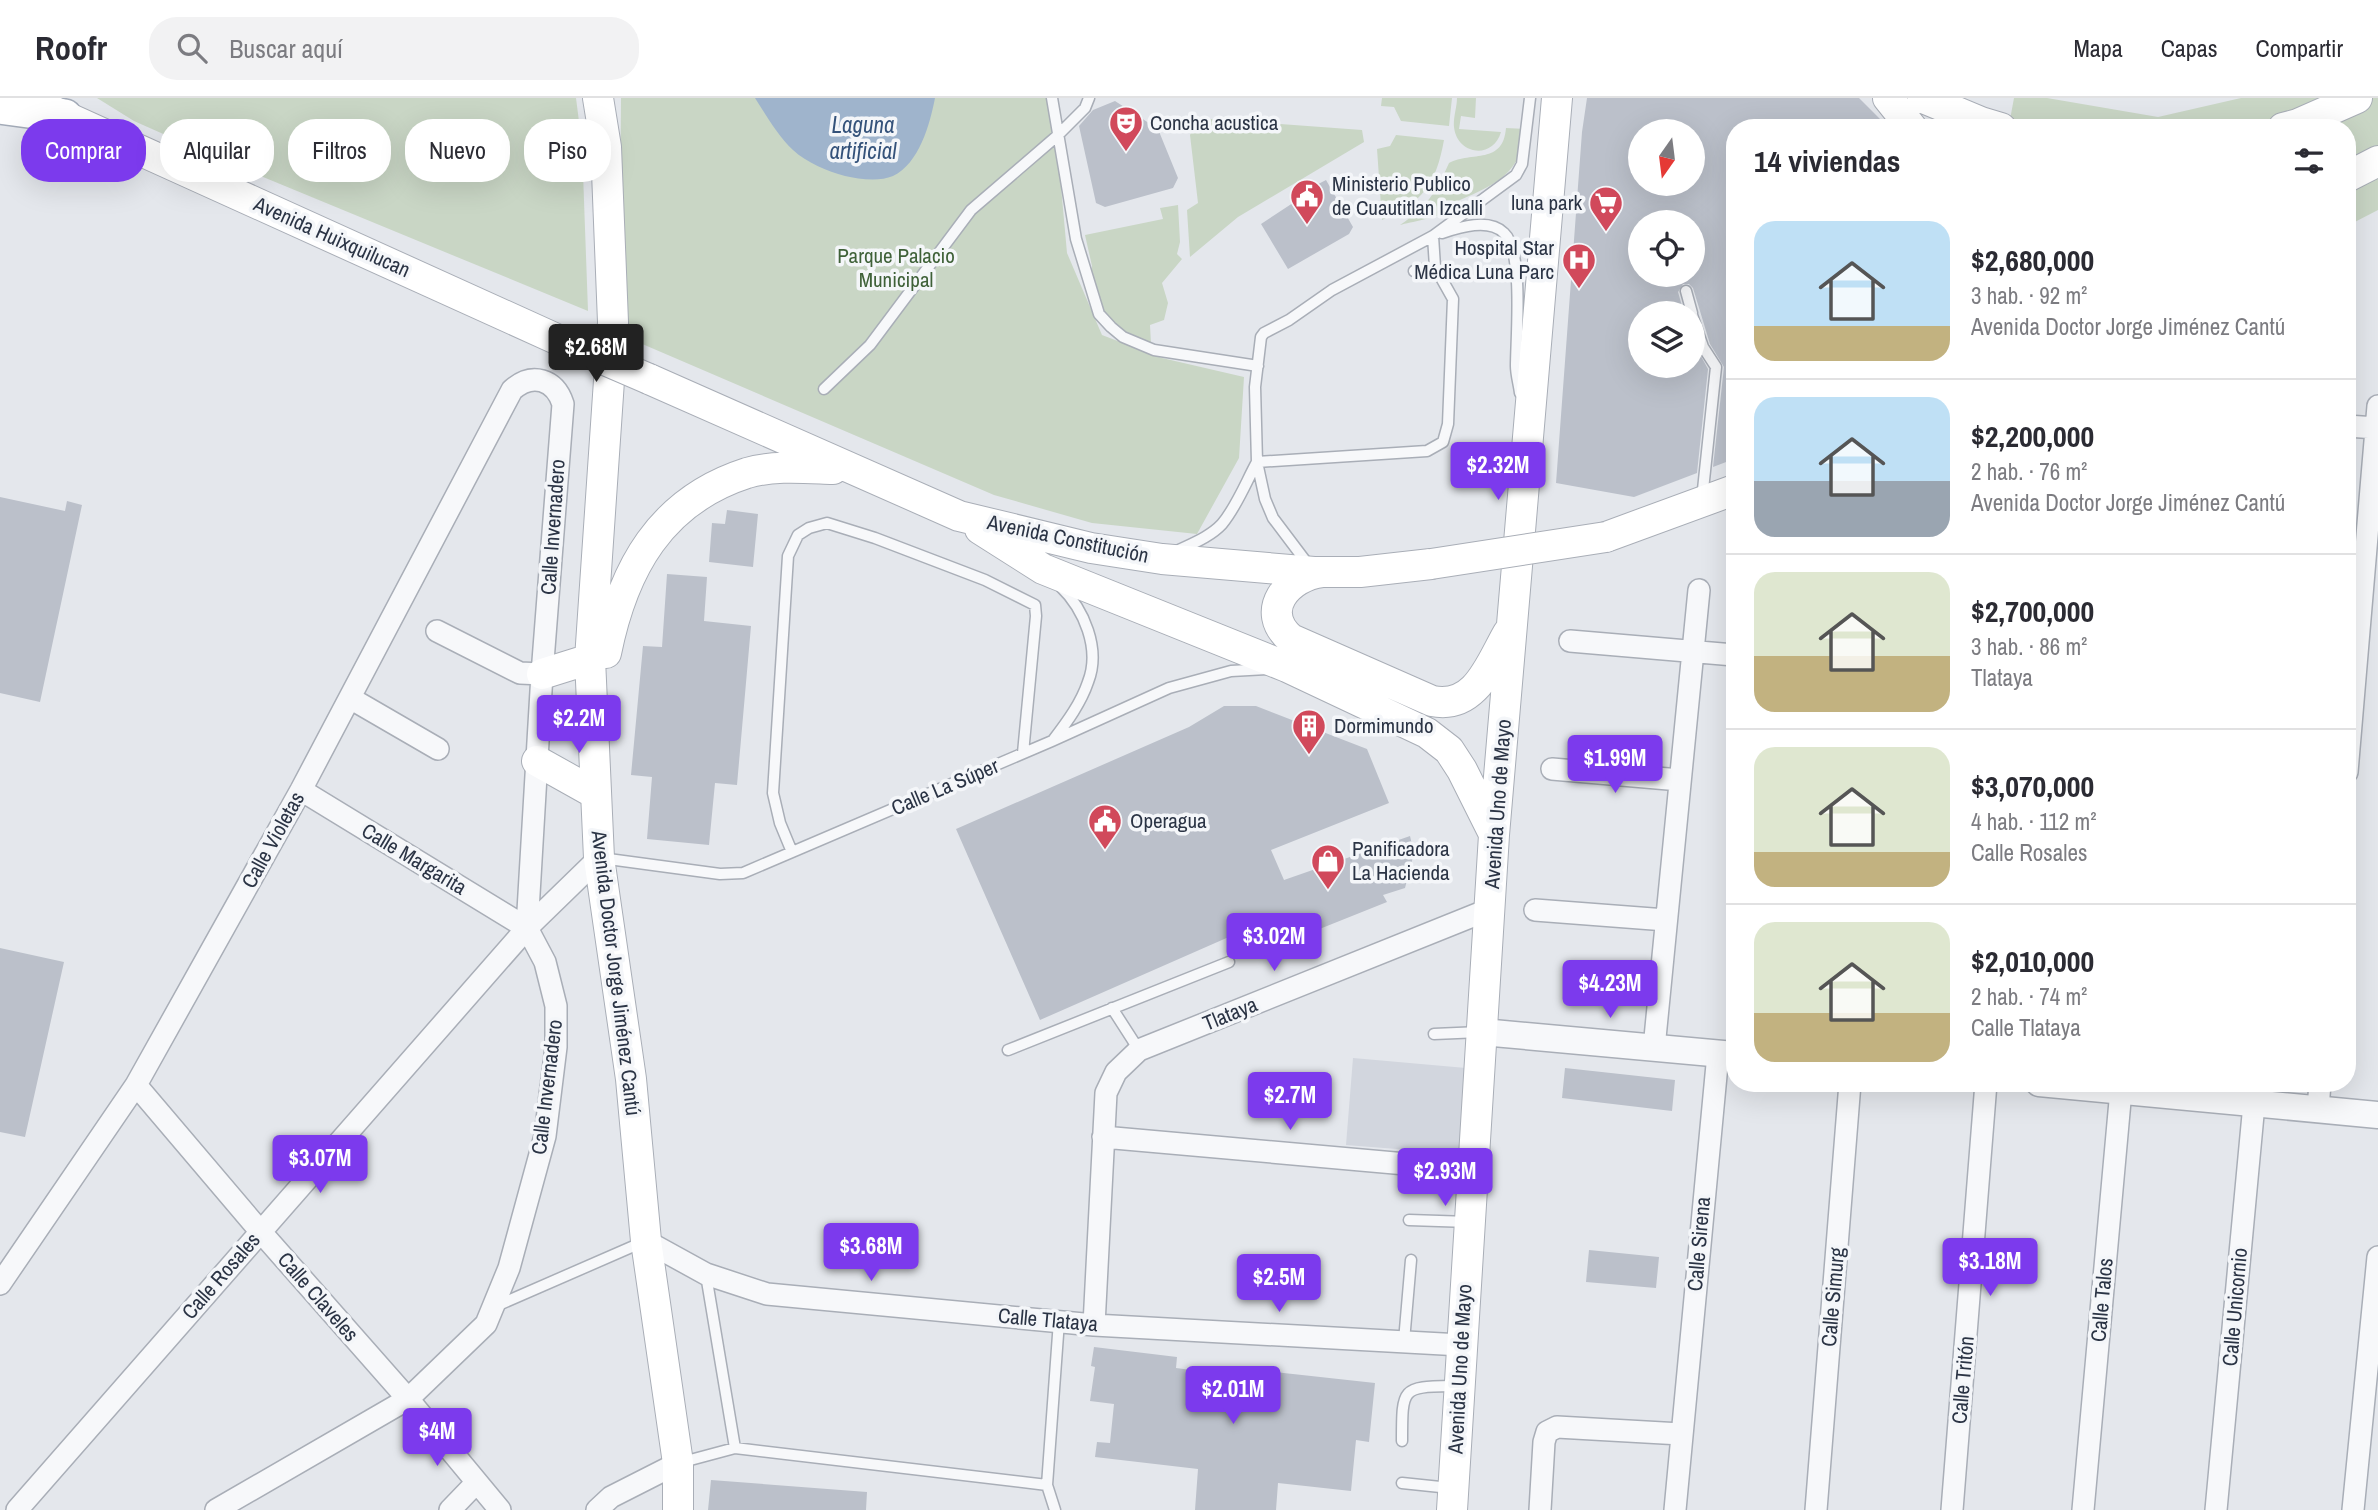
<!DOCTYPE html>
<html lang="es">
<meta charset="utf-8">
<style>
:root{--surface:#fff;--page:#f2f2f3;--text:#2b2b33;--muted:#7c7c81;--line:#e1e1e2;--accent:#7c3aed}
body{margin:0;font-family:"Archivo Narrow",sans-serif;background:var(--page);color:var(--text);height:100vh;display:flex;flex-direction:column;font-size:26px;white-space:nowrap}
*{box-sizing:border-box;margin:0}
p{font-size:23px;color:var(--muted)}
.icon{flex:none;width:38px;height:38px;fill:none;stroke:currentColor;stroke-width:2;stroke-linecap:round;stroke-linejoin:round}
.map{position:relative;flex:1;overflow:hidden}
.sheet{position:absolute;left:1726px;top:21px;width:630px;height:973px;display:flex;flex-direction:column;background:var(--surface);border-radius:28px;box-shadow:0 7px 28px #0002}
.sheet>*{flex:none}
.guide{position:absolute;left:21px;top:21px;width:665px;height:63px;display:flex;gap:14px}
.needle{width:46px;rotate:194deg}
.fabs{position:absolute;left:1628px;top:21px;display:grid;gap:14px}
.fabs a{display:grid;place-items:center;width:77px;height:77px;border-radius:50%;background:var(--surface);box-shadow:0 7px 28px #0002;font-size:35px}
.price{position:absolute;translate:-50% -60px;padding:0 16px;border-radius:7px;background:var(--accent);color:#fff;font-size:23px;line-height:46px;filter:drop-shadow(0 2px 4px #0008)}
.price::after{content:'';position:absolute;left:50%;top:42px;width:21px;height:16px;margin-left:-10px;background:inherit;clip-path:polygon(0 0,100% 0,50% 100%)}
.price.selected{background:#222;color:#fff}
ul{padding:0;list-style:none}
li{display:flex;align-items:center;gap:21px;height:175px;padding:0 28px}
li+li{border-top:2px solid var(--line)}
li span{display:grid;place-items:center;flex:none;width:196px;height:140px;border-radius:21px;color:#555}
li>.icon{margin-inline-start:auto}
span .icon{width:84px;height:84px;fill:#fffc;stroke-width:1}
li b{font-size:30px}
h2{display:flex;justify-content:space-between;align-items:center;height:84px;padding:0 28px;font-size:30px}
.pill{padding:0 24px;border-radius:28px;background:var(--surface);box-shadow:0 7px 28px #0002;font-size:24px;line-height:63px}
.pill.selected{background:var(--accent);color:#fff}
header{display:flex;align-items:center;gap:42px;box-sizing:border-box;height:98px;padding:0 35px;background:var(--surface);border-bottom:2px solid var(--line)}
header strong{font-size:33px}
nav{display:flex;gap:38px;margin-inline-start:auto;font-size:24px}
.search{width:490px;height:63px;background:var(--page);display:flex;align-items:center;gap:18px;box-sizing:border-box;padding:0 24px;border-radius:28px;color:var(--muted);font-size:26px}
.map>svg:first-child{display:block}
.built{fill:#d2d6de}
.green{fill:#c9d6c5}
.water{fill:#9fb4cc}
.building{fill:#bbc0ca;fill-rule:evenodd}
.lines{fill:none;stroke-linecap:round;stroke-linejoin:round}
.service-casing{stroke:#a9aeb7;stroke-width:13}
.minor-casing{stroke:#a9aeb7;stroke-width:24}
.tertiary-casing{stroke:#a9aeb7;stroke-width:29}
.secondary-casing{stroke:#a9aeb7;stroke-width:32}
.primary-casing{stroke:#a3abb8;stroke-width:36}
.service{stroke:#f7f8fa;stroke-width:10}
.minor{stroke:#f7f8fa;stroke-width:21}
.tertiary{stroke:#f7f8fa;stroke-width:26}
.secondary{stroke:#fff;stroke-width:30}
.primary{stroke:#fff;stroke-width:33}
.secondary-bridge-casing{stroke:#a9aeb7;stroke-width:32;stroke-linecap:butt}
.secondary-bridge{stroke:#fff;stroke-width:30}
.labels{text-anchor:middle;stroke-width:7;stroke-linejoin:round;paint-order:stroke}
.poi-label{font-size:21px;fill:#2b3445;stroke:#f4f6f9;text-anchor:start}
.street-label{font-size:21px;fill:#2b3445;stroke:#f4f6f9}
.park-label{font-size:21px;fill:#3f6138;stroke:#f4f6f9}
.water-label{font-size:23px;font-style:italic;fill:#34527a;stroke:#f4f6f9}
</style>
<header>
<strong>Roofr</strong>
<div class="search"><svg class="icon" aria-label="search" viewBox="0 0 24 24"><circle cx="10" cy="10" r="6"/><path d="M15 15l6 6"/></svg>Buscar aquí</div>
<nav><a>Mapa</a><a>Capas</a><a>Compartir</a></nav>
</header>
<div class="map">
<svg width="2378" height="1412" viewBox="0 0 2378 1412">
<rect width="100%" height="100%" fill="#e4e7ec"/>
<path class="built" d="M1353 960 1466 970 1460 1056 1346 1047Z"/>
<path class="green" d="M97 0H576L582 47 588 213 224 63 134 23Z
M621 0H1053L1067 155 1102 237 1162 260 1244 279 1239 360 1197 436 1092 425 994 397 619 236Z
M1382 0H1452L1449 28 1401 23 1394 9 1381 8Z
M1457 0H1476L1475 20 1461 18 1459 31 1501 34C1493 62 1457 57 1454 29 1453 20 1457 9 1457 0Z
M2014 0H2047L2158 19 2241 0H2344L2290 23 2265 30H2020L2009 27Z
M2368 0H2378V58L2347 72V30H2302Z
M1198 20 1362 32 1364 44 1238 119 1190 159 1187 112 1198 105 1190 37Z
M1506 30 1526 31C1521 75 1497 86 1460 102 1453 105 1449 112 1443 115 1435 120 1411 124 1400 127 1427 109 1436 94 1449 65 1472 53 1503 67 1506 30Z
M1396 37 1444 42C1436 86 1423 104 1382 122L1377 51 1390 48Z
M2378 70V112L2347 128V86Z
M1178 107 1180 144 1177 156 1182 161 1162 185 1168 205 1164 222 1150 227 1151 246 1126 237 1105 216 1091 181 1092 168 1085 137 1163 121 1160 110Z"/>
<path class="water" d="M755 0H935C930 26 919 66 893 78 879 84 859 81 845 78 827 73 807 65 793 52 778 38 766 17 755 0Z"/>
<path class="building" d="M1587 0H1859L1889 30H1734V361L1713 369 1724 269 1710 246 1693 190 1689 186H1683L1678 194 1684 215H1640V268H1692V242L1708 271 1697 375 1634 399 1556 385 1582 34ZM1640 33H1692V86H1640ZM1640 124H1692V177H1640Z
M1115 3 1158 31 1178 80 1173 90 1105 109 1096 105 1079 28 1093 12Z
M1326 82 1353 129 1349 136 1288 171 1261 126 1302 99 1301 95Z
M0 399 65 413 67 403 82 407 40 604 0 595Z
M727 412 758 416 753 469 709 464 712 425 725 426Z
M667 476 707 479 704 523 751 528 737 687 715 685 709 747 647 741 652 679 631 677 643 548 662 549Z
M1224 608H1256L1367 651 1389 705 1271 752 1284 782 1410 738 1414 755 1405 790 1383 797 1387 804 1282 846 1272 820 1040 922 956 731 1189 629Z
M0 850 64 864 25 1039 0 1034Z
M1565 970 1675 982 1672 1013 1562 1000Z
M1589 1152 1659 1159 1656 1190 1586 1184Z
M1094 1249 1177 1259 1176 1270 1229 1277 1230 1269 1375 1285 1369 1344 1356 1342 1351 1393 1278 1385 1276 1412H1195L1198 1371 1095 1359 1097 1344 1110 1345 1114 1306 1090 1303 1095 1269 1091 1268Z
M711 1382 867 1394 866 1412H708Z"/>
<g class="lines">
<g class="service-casing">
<path id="service" d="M1052 0 1076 141 1099 216 1111 229 1123 239 1154 252 1258 268
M1442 135C1460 129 1489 120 1504 135 1524 153 1516 240 1516 268 1516 277 1519 286 1520 295
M1414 173 1435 169
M1686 193 1692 215
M1692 217 1703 249 1716 269 1702 401
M824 291 870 247 971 112 1057 38 1085 10 1089 0
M1257 364 1427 353 1443 344 1448 326 1453 201 1435 169 1433 138
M1175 454C1191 446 1210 439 1222 426 1237 408 1246 384 1257 364
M1310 469 1273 420 1265 401 1257 364 1255 289 1261 239 1264 235 1289 222 1332 192 1433 138 1516 77 1522 66 1530 0
M1054 641C1067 624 1081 605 1088 584 1101 551 1084 511 1060 488
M792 754 780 725 773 695 788 458 798 437 809 430 827 425 875 440 985 482 1035 507 1036 518 1023 655
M601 760 720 776 743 775 1052 643 1169 590 1231 573 1267 571
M1112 910 1139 952
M1434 936 1480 934
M1008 952 1229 864
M1409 1122 1469 1124
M706 1177 735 1350
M494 1209 643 1144
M1404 1243 1411 1162
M1402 1343C1402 1287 1402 1289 1457 1288
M679 1365 735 1350 1047 1387 1059 1223
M1402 1385 1450 1390
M1047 1387 1055 1412"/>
</g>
<g class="minor-casing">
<path id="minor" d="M2347 328 2376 330
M437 533 520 575 542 576
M1570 543 1734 557
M350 600 438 651
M1552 671 1680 682
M2347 674 2378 308
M301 692 527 830
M1535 812 1666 822
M1654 950 1699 492
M136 987 260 1133 408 1301 500 1412
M2318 1011 2320 985
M1103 1039 1473 1072
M646 1143 706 1176 767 1196 1094 1227 1461 1247
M0 1186 136 987 301 692 512 292C532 274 555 281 563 306L542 576 527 830 545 864 556 908V949L545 1038 509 1170 486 1226 408 1301 216 1412
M1094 1227 1106 995 1116 974 1139 952 1490 811
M17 1412 527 830 599 760
M450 1412 476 1385
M597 1412 611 1399 678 1365
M1540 1412 1544 1344 1547 1334 1557 1329 1681 1336
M1675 1412 1718 956
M1816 1412 1850 985
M1952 1412 1986 985
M2083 1412 2121 992
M2216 1412 2254 1006
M2353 1412 2378 1159"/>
</g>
<g class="tertiary-casing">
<path id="tertiary" d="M1482 934 1734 957
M2039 985 2378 1017"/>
</g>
<g class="secondary-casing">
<path id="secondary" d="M598 0 606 49 613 224 590 561 599 760 631 981 646 1143 678 1365V1412
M1888 0 1912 30
M1923 0 1981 24 2001 30
M42 8 563 244
M2283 30 2298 26 2357 0
M2347 79 2378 63
M649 281 959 418 1091 450 1162 461 1314 474H1360L1431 466
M980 431 1043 471 1287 569 1427 635 1449 652 1462 672 1494 736
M1606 439 1734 392
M1322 474C1288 478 1258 513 1291 541L1432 603C1476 612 1490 566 1508 535
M606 555C623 471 660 403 747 375 774 367 805 370 833 371
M542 576 590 561
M537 663 596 696
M1452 1412 1494 737 1557 0"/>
</g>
<g class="primary-casing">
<path id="primary" d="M0 9 65 18"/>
</g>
<use href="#service" class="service"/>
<use href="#minor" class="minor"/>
<use href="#tertiary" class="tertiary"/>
<use href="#secondary" class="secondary"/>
<use href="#primary" class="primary"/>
<g class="secondary-bridge-casing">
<path id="secondary-bridge" d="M563 244 649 281
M1431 466 1606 439"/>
</g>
<use href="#secondary-bridge" class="secondary-bridge"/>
</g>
<defs>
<g id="theatre-pin" transform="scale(1.75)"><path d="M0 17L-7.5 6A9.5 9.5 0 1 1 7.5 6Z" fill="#d1495b" stroke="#f4f6f9"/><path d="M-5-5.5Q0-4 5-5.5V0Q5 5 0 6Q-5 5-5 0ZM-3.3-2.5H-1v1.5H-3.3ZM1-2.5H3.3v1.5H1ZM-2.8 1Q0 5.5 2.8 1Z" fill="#fff"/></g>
<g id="civic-pin" transform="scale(1.75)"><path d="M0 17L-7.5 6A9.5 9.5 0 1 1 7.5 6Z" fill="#d1495b" stroke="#f4f6f9"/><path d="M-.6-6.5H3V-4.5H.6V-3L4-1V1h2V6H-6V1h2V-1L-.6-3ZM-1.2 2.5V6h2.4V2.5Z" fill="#fff"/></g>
<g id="supermarket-pin" transform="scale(1.75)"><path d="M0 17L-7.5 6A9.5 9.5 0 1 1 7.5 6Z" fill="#d1495b" stroke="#f4f6f9"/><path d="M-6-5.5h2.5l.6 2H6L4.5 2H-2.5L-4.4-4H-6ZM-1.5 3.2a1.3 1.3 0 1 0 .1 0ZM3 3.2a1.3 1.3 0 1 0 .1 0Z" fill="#fff"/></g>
<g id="hospital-pin" transform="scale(1.75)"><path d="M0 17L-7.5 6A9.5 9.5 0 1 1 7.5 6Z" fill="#d1495b" stroke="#f4f6f9"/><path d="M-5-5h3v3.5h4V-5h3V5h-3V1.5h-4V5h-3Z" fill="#fff"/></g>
<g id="building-pin" transform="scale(1.75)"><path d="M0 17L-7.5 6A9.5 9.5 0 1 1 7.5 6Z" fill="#d1495b" stroke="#f4f6f9"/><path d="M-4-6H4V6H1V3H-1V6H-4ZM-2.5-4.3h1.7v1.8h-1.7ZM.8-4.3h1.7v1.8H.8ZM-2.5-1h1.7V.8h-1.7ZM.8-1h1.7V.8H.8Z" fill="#fff"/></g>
<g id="shop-pin" transform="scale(1.75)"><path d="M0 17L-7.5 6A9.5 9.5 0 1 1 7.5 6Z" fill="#d1495b" stroke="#f4f6f9"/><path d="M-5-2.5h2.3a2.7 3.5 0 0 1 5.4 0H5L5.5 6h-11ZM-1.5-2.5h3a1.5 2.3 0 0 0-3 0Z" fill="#fff"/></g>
</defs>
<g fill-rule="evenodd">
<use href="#theatre-pin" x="1126" y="25"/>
<use href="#civic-pin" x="1307" y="98"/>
<use href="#supermarket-pin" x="1606" y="105"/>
<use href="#hospital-pin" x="1579" y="162"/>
<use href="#building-pin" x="1309" y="628"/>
<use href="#civic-pin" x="1105" y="723"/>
<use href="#shop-pin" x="1328" y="763"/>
</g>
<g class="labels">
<g class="poi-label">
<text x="1150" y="32">Concha acustica</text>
<text x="1332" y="93">Ministerio Publico<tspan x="1332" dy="24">de Cuautitlan Izcalli</tspan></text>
<text x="1582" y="112" text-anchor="end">luna park</text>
<text x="1554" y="157" text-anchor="end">Hospital Star<tspan x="1554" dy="24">Médica Luna Parc</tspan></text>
<text x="1334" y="635">Dormimundo</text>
<text x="1130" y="730">Operagua</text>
<text x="1352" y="758">Panificadora<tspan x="1352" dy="24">La Hacienda</tspan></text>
</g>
<g class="street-label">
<text transform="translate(332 139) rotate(24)" y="7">Avenida Huixquilucan</text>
<text transform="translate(553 429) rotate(-86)" y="7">Calle Invernadero</text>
<text transform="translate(1068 441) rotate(12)" y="7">Avenida Constitución</text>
<text transform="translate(945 689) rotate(-23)" y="7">Calle La Súper</text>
<text transform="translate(1498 706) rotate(-86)" y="7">Avenida Uno de Mayo</text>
<text transform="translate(273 742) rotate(-61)" y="7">Calle Violetas</text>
<text transform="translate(414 761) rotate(31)" y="7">Calle Margarita</text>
<text transform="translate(616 875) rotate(83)" y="7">Avenida Doctor Jorge Jiménez Cantú</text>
<text transform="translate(1230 916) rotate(-22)" y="7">Tlataya</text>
<text transform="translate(547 989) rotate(-83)" y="7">Calle Invernadero</text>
<text transform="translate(1699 1146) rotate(-85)" y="7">Calle Sirena</text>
<text transform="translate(221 1178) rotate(-49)" y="7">Calle Rosales</text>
<text transform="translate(318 1199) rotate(49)" y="7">Calle Claveles</text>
<text transform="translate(1833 1199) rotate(-85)" y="7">Calle Simurg</text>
<text transform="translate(2102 1202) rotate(-85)" y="7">Calle Talos</text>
<text transform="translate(2235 1209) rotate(-85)" y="7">Calle Unicornio</text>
<text transform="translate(1048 1222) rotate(5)" y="7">Calle Tlataya</text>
<text transform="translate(1460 1271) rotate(-87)" y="7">Avenida Uno de Mayo</text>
<text transform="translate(1963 1282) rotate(-85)" y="7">Calle Tritón</text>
</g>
<g class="park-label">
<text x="896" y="165">Parque Palacio<tspan x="896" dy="24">Municipal</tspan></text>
</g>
<g class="water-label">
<text x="863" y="35">Laguna<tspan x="863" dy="26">artificial</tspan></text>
</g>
</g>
</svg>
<div class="fabs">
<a><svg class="needle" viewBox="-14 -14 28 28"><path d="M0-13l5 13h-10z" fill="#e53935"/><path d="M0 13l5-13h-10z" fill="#7c7c81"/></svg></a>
<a><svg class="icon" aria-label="locate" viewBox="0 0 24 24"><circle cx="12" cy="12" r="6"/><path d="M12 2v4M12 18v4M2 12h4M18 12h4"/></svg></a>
<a><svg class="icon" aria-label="layers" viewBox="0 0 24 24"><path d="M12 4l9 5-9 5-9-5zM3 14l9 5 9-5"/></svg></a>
</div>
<b class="price selected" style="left:596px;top:286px">$2.68M</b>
<b class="price" style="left:1498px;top:404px">$2.32M</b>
<b class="price" style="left:579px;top:657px">$2.2M</b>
<b class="price" style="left:1615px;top:697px">$1.99M</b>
<b class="price" style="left:1274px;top:875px">$3.02M</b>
<b class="price" style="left:1610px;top:922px">$4.23M</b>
<b class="price" style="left:1290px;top:1034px">$2.7M</b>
<b class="price" style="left:320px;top:1097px">$3.07M</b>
<b class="price" style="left:1445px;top:1110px">$2.93M</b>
<b class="price" style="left:871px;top:1185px">$3.68M</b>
<b class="price" style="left:1990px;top:1200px">$3.18M</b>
<b class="price" style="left:1279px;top:1216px">$2.5M</b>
<b class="price" style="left:1233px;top:1328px">$2.01M</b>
<b class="price" style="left:437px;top:1370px">$4M</b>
<div class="guide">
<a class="pill selected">Comprar</a>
<a class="pill">Alquilar</a>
<a class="pill">Filtros</a>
<a class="pill">Nuevo</a>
<a class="pill">Piso</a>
</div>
<section class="sheet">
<h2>14 viviendas<svg class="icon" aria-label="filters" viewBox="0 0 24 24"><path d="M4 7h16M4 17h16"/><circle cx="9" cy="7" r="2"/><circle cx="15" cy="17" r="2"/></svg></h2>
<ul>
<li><span style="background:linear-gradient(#bfe0f5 75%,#c2b280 0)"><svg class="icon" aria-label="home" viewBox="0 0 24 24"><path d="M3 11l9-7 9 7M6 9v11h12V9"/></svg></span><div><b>$2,680,000</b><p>3 hab. · 92 m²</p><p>Avenida Doctor Jorge Jiménez Cantú</p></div></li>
<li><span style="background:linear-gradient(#bfe0f5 60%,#9aa5b1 0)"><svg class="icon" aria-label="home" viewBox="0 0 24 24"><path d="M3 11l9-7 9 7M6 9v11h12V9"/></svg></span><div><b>$2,200,000</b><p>2 hab. · 76 m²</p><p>Avenida Doctor Jorge Jiménez Cantú</p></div></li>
<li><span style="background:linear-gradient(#dfe7d0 60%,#c2b280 0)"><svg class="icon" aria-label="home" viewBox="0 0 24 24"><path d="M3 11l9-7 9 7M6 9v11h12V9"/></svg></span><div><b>$2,700,000</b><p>3 hab. · 86 m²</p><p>Tlataya</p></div></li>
<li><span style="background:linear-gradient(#dfe7d0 75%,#c2b280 0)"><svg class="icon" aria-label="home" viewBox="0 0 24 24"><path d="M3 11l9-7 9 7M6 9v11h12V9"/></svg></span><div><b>$3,070,000</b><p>4 hab. · 112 m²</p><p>Calle Rosales</p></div></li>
<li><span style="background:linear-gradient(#dfe7d0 65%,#c2b280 0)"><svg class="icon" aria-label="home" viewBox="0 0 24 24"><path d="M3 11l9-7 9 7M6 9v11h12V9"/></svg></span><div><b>$2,010,000</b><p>2 hab. · 74 m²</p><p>Calle Tlataya</p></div></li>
</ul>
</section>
</div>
